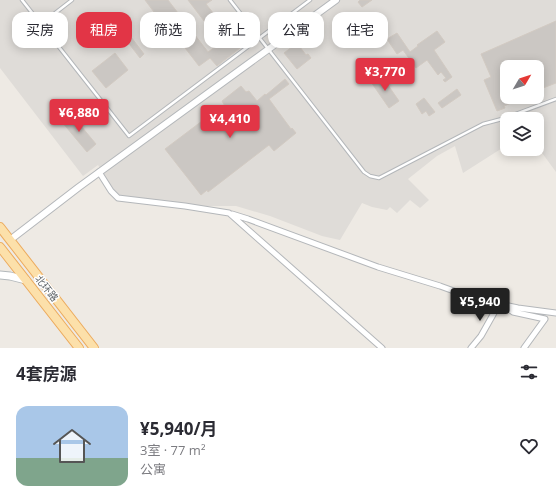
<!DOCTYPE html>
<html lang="zh">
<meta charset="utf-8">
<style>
:root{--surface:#fff;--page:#f7f7f7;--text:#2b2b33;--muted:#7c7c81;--line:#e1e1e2;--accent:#e23546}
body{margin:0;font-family:"Open Sans","Noto Sans SC",sans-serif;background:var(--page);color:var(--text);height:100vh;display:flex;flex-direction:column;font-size:15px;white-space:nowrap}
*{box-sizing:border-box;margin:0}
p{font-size:13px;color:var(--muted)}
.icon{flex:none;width:22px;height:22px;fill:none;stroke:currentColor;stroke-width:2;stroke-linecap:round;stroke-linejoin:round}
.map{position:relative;height:348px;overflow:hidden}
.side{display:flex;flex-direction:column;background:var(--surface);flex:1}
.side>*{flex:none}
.top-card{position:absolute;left:12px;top:12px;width:532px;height:36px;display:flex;gap:8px}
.needle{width:26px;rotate:51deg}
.tools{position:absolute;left:500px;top:60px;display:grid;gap:8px}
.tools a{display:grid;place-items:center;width:44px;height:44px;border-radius:8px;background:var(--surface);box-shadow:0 2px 10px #0003;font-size:20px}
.price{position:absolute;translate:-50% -34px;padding:0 9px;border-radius:4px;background:var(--accent);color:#fff;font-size:13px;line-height:26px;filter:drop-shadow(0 1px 2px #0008)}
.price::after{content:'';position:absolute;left:50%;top:24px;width:12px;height:9px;margin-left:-6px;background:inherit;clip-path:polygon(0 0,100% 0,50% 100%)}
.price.current{background:#222;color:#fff}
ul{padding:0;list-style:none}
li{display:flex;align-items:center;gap:12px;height:100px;padding:0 16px}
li+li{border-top:1px solid var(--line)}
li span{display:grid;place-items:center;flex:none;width:112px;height:80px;border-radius:12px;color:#555}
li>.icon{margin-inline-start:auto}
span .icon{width:48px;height:48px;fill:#fffc;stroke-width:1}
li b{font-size:17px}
h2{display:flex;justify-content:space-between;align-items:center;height:48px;padding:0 16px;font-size:17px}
.tag{padding:0 14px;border-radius:12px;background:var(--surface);box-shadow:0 2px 10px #0003;font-size:14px;line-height:36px}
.tag.current{background:var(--accent);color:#fff}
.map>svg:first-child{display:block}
.industrial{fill:#dfdcd8;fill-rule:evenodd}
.building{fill:#cbc7c3;stroke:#d2cac2}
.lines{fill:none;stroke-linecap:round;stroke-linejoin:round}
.service-casing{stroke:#b4b7ba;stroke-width:4.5}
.minor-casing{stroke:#b4b7ba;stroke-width:7}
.tertiary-casing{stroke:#b4b7ba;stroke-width:8}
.secondary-casing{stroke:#b3b8bb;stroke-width:9}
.primary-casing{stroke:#ecab5e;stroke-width:10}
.service{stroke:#fff;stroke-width:2.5}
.minor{stroke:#fff;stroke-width:5}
.tertiary{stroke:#fff;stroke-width:6}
.secondary{stroke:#fff;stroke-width:7}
.primary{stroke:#fce0aa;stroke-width:8}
.labels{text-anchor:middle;stroke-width:3;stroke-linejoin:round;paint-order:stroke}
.street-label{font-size:10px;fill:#5c6164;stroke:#fff}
</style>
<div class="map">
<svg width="556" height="348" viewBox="0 0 556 348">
<rect width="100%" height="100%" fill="#eeeae4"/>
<path class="industrial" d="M0 0H556V172L537 146V138L541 136 537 127V119H507V145L463 173 455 146 437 156 408 179 429 200 420 208 410 200 397 213 390 207 387 210 372 207 362 203 340 240 322 236 270 216 236 206H206L166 202 120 195 115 192 98 165 83 176 0 68ZM507 67H537V97H507Z"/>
<path class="building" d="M145 0H168L208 52 222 42 219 38 228 32 230 35 239 28 249 41 217 66 210 58 199 66 165 22 163 24Z
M188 0H212L206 4 221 23 211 30Z
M360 0H372L362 7 358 2Z
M556 21V83L543 88V90L537 93V67H507V97H525L504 106 505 108 497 111 484 80 491 77 481 54Z
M121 24 144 54 140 58 117 28Z
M437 31 445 42 434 50 452 77 445 82 443 80 446 78 441 72 438 75 427 60 416 68 403 50 397 54 387 39 397 33 410 52 418 46 417 45Z
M297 43 306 55 308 54 311 58 297 69 284 53Z
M115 53 128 70 106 88 92 71Z
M401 60 404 65 396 71 392 66Z
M381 75 399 101 389 108 371 82Z
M285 79 289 84 269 99 291 129 292 128 296 133 274 151 269 145 208 192 207 190 201 195 165 149 210 115 212 119 226 108 222 101 241 86 246 92 249 91 257 101 265 94 266 95Z
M457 89 461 95 442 108 438 103Z
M424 98 435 112 429 116 426 111 422 114 416 104Z
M71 114 96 144 87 152 62 122Z"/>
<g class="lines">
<g class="service-casing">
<path id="service" d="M22 0 129 136 310 0
M230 0 364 172 370 176 379 178 483 124 502 119 556 99
M41 24 72 0"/>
</g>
<g class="minor-casing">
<path id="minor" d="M99 172 111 191 118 198 185 206 229 213 382 348
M232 214 248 219 378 267 440 286 476 299 518 308 556 313
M505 306 513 312 545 319 524 348
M471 348 481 336 499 304"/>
</g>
<g class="tertiary-casing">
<path id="tertiary" d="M10 240 79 187 336 0"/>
</g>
<g class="secondary-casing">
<path id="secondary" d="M0 275 10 276 26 280"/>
</g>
<g class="primary-casing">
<path id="primary" d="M0 227 94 348
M0 247 79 348"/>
</g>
<use href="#service" class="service"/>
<use href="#minor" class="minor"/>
<use href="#tertiary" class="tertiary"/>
<use href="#secondary" class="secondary"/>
<use href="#primary" class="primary"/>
</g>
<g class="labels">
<g class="street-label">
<text transform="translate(47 288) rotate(52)" y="4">北环路</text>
</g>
</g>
</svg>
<div class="tools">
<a><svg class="needle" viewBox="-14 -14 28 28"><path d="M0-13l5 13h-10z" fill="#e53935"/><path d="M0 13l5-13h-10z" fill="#7c7c81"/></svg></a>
<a><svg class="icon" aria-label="layers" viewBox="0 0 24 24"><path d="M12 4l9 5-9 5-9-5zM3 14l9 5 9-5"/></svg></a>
</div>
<b class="price" style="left:385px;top:92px">¥3,770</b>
<b class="price" style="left:79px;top:133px">¥6,880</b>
<b class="price" style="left:230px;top:139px">¥4,410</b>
<b class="price current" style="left:480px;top:322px">¥5,940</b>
<div class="top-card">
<a class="tag">买房</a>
<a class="tag current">租房</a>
<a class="tag">筛选</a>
<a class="tag">新上</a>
<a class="tag">公寓</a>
<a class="tag">住宅</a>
</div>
</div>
<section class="side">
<h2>4套房源<svg class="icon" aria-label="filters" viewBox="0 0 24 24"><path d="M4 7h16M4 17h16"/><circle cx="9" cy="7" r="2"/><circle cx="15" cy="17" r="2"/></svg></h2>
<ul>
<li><span style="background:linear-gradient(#a9c7e8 65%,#7fa58c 0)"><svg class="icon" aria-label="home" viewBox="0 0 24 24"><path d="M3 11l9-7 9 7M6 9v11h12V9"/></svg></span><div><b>¥5,940/月</b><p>3室 · 77 m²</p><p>公寓</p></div><svg class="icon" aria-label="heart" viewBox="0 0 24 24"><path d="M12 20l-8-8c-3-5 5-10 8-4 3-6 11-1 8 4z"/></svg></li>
</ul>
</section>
